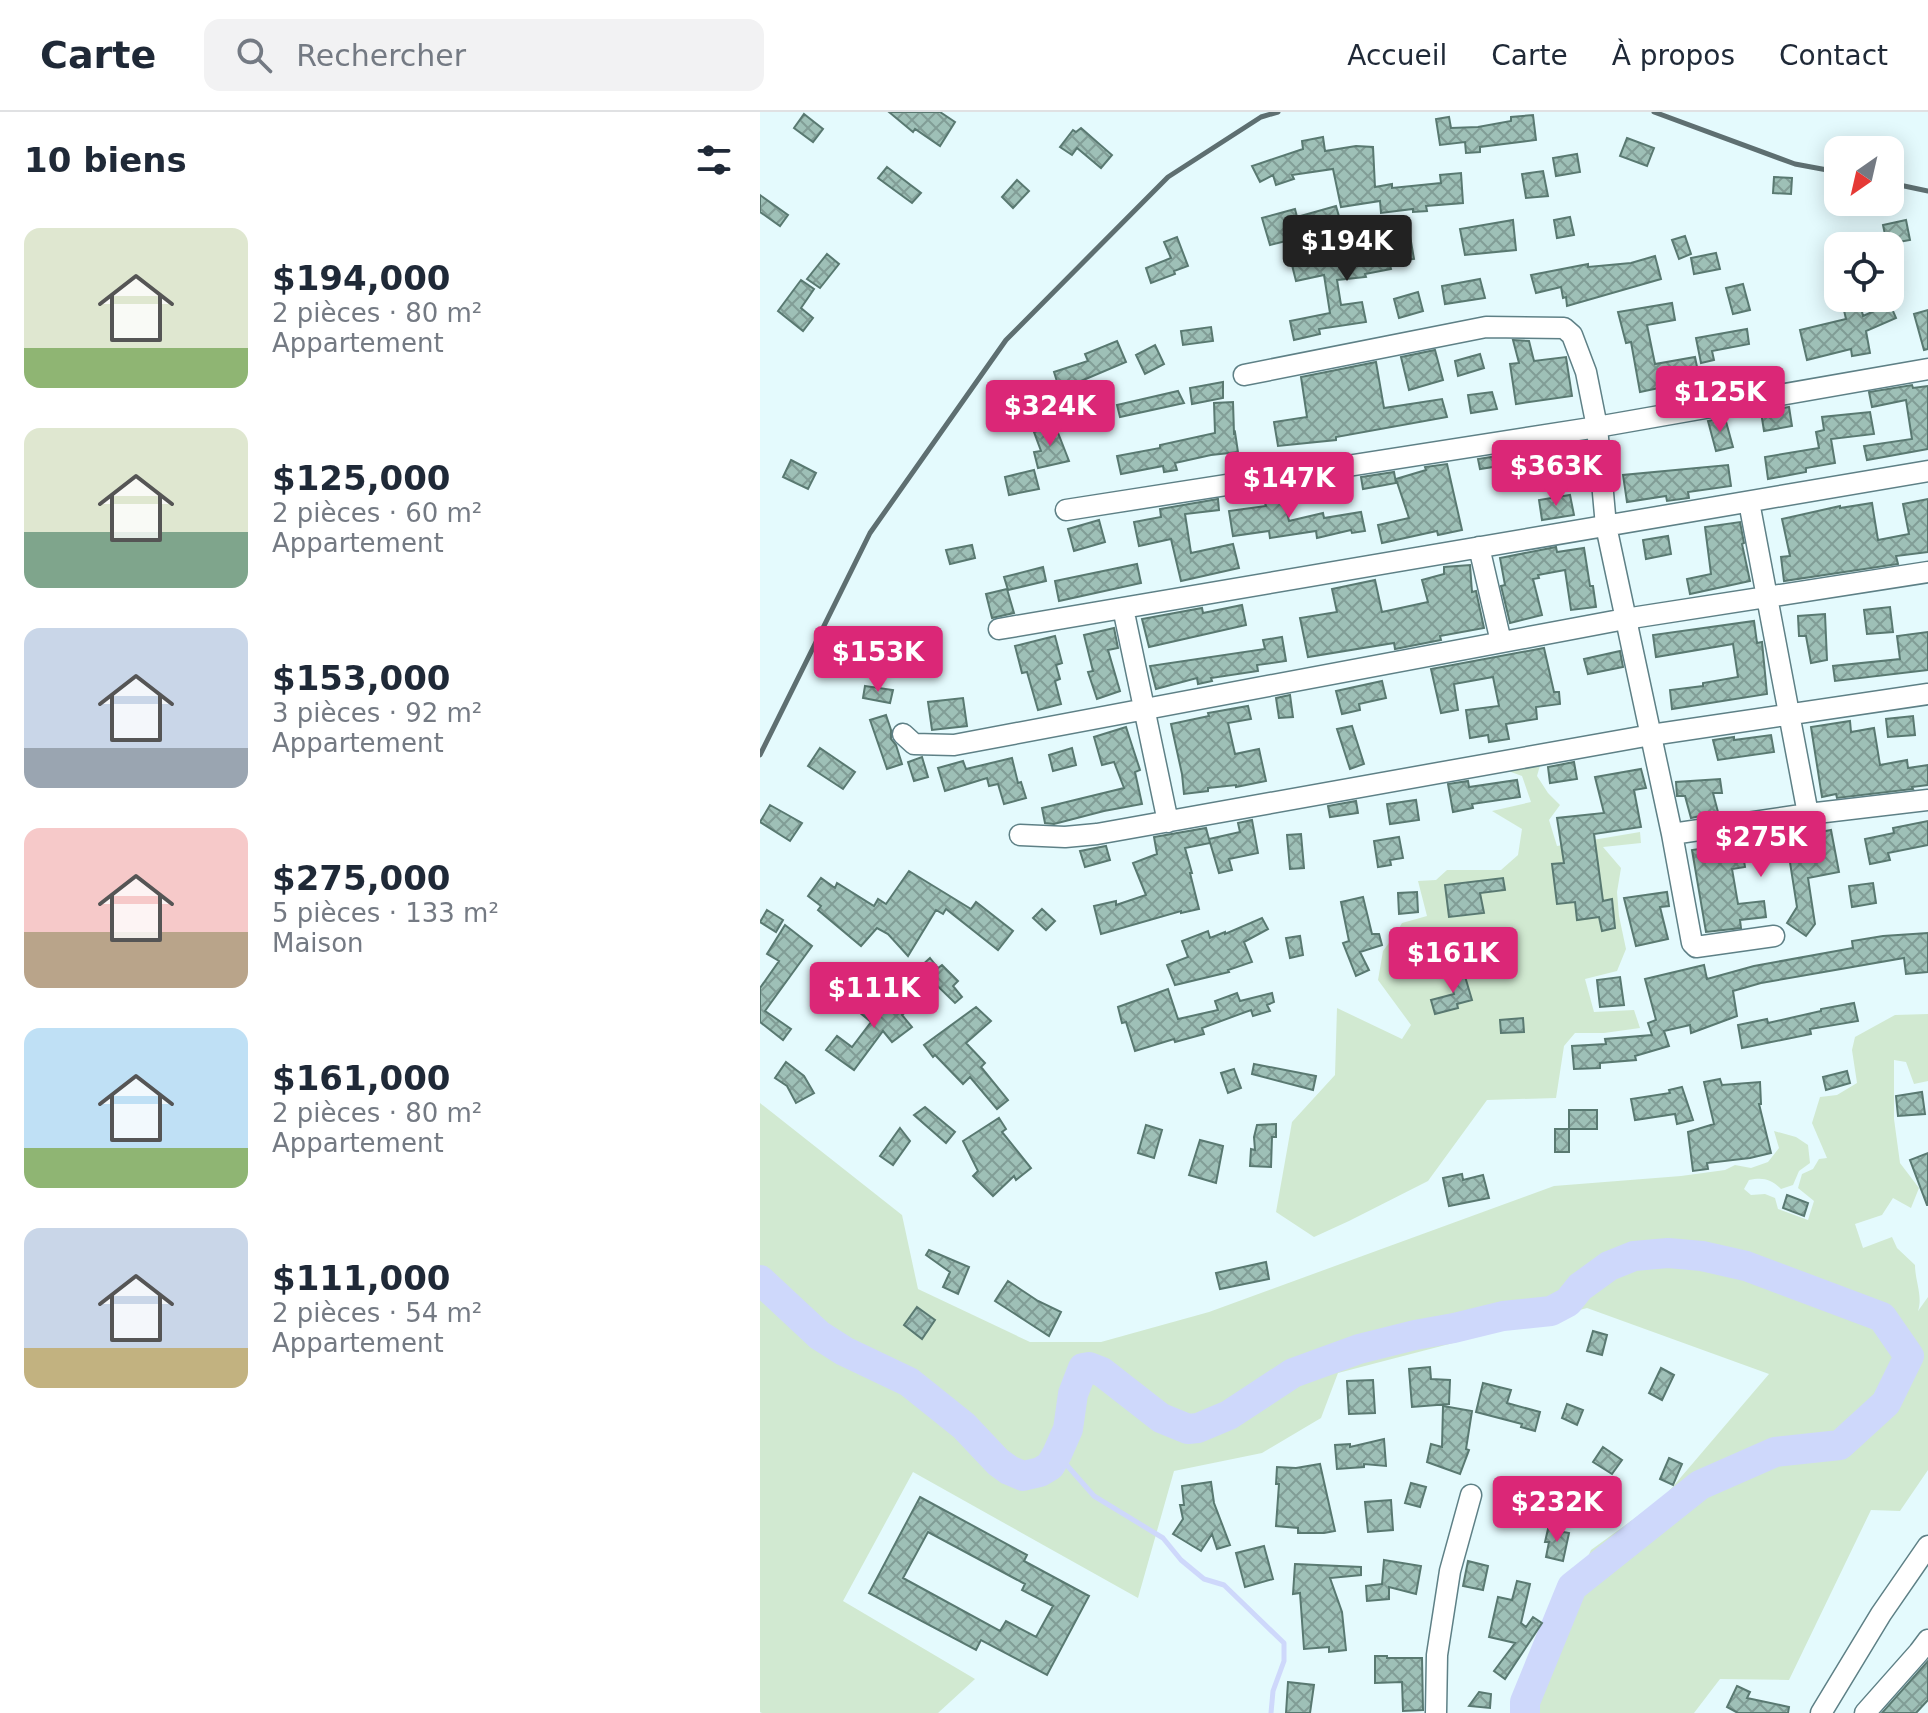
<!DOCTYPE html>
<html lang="fr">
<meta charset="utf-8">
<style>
:root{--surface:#fff;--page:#f2f2f3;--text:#1f2937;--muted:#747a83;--line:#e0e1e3;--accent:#db2777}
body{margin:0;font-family:"DejaVu Sans",sans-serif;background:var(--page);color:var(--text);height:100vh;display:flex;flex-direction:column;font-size:30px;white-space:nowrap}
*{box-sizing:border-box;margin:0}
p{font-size:26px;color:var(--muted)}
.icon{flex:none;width:44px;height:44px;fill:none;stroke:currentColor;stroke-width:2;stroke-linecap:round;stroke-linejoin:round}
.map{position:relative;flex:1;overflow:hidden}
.drawer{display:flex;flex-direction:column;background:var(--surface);width:760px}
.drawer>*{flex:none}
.needle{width:52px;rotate:214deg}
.buttons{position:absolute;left:1064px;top:24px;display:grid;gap:16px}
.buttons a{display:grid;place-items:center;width:80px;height:80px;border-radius:16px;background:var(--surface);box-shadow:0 4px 20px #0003;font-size:40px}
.price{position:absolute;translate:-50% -68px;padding:0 18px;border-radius:8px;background:var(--accent);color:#fff;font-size:26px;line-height:52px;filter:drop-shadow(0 2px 4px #0008)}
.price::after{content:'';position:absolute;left:50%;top:48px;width:24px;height:18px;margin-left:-12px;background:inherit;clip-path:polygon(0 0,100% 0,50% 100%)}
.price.active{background:#222;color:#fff}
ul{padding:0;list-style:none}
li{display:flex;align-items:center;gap:24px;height:200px;padding:0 24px}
li span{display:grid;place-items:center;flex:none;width:224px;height:160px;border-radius:16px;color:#555}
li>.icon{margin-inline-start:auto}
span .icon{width:96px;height:96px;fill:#fffc;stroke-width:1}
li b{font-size:34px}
h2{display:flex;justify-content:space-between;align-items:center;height:96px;padding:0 24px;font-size:34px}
header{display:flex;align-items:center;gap:48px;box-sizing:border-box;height:112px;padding:0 40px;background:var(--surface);border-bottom:2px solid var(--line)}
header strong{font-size:38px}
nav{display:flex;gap:44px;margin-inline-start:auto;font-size:28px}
.search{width:560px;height:72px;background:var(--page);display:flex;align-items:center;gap:20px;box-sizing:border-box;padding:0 28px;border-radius:16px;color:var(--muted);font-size:30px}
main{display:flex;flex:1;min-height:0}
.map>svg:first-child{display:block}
.grass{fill:#d1e9d1}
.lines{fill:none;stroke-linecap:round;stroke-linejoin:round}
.stream{stroke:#ced8fb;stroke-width:5}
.river{stroke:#ced8fb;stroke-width:30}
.building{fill:url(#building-cross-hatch);stroke:#597971;stroke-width:2;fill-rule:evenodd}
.minor-casing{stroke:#5e8086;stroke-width:23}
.minor{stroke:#fff;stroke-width:20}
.rail{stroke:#5e6f71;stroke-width:5}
</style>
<header>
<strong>Carte</strong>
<div class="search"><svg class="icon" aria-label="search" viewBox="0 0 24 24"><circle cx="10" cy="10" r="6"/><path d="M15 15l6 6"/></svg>Rechercher</div>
<nav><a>Accueil</a><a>Carte</a><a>À propos</a><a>Contact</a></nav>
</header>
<main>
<section class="drawer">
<h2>10 biens<svg class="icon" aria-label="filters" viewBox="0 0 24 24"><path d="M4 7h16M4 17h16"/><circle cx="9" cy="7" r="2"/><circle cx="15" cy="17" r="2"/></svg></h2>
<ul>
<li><span style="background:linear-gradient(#dfe7d0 75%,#8fb573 0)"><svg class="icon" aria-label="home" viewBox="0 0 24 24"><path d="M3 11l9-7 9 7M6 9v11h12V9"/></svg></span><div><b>$194,000</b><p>2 pièces · 80 m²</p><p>Appartement</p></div></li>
<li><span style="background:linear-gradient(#dfe7d0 65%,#7fa58c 0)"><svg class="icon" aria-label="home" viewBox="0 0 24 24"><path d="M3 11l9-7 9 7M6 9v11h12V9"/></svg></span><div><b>$125,000</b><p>2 pièces · 60 m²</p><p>Appartement</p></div></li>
<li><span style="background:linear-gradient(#c9d6e8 75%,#9aa5b1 0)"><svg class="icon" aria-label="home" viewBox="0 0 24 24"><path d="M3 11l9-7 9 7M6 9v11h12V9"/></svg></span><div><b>$153,000</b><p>3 pièces · 92 m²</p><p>Appartement</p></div></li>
<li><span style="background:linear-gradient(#f6c9c9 65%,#b9a48a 0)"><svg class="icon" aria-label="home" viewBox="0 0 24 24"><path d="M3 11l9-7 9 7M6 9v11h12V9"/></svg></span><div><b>$275,000</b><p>5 pièces · 133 m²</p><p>Maison</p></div></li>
<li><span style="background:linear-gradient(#bfe0f5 75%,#8fb573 0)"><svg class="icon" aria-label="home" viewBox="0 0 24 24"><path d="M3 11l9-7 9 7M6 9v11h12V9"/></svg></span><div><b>$161,000</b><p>2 pièces · 80 m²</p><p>Appartement</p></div></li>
<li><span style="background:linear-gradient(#c9d6e8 75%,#c2b280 0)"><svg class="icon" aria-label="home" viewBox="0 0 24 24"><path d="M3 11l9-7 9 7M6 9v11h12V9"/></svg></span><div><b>$111,000</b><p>2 pièces · 54 m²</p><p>Appartement</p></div></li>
</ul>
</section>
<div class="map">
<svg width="1168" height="1601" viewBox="0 0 1168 1601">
<defs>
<pattern id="building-cross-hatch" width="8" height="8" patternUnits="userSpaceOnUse" patternTransform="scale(2)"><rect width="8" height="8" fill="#9ec0b7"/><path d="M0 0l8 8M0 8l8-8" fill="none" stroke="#819d96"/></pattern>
</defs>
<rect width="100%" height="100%" fill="#e4fafd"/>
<path class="grass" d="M781 650 777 664 788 681 800 693 789 708 797 734 880 720 881 731 843 735 861 756 857 780 859 804 866 837 857 859 825 867 834 900 874 898 880 916 844 921H815L804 934 796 986 727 988 668 1069 589 1109 554 1125 516 1100 532 1010 575 963 577 896 642 927 651 913 618 868 623 839 637 820 642 811 667 804 658 769 676 768 687 758H741L758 743 762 717 732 699 771 690 762 664 743 657Z
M1168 902V969L1154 972 1146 950 1134 948V1007L1140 1051 1159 1076 1151 1096 1133 1086 1122 1103 1095 1112 1103 1136 1132 1125 1137 1136 1155 1153C1155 1169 1163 1184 1158 1199L1168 1185V1358L1140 1399 1111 1398 1029 1568 960 1567 934 1601H754L831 1438 904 1385 1009 1262 827 1196 578 1261 561 1306 502 1341 414 1359 378 1486 153 1360 83 1489 215 1567 178 1601H2L0 1600V991L142 1103 158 1177 270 1230H341L449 1200 794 1074 921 1064 965 1058 975 1053 991 1056 1008 1050 1019 1036 1014 1019 1036 1025 1048 1033 1050 1051 1039 1059 1033 1073 1021 1077C1011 1067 1003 1065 989 1068L984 1077 991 1083 1005 1082 1015 1086 1018 1097 1048 1108 1054 1089 1038 1076 1042 1062 1053 1057 1059 1047 1067 1046 1052 1011 1060 985 1077 983 1097 971 1092 938 1095 925 1135 903Z"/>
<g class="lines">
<path class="stream" d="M297 1342 334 1384 403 1426 421 1448 444 1467 464 1473 524 1531V1549L513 1579 511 1601"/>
<path class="river" d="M0 1168 59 1223 84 1239 149 1270 204 1314 238 1350 249 1358 263 1364 280 1360 290 1354 297 1342 308 1317 313 1282 323 1256 329 1255 342 1260 401 1306 428 1317 438 1316 469 1303 533 1261 599 1237 655 1223 694 1216 743 1204 791 1199 808 1190 820 1175 849 1154 874 1144 908 1141 942 1144 986 1154 1122 1205 1149 1244 1126 1291 1080 1333 1015 1340 940 1373 812 1475 765 1590V1601"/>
</g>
<path class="building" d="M129 0H180L195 10 180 34 155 17 153 20Z
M44 2 63 17 53 30 34 16Z
M773 3 776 28 720 35V40L706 41 705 30 680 33 676 7 689 5 691 16 718 15 751 9V5Z
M321 16 352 43 341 56 317 36 312 43 300 35 313 18 316 20Z
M563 25 565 39 596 34 613 35 615 75 632 72V76L681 71 680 63 701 61 703 91 666 94 667 99 653 100V97L621 101 620 89 581 95 573 57 532 63 534 67 516 73 513 63 500 70 492 54 543 37 542 29Z
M867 26 894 36 887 54 860 44Z
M817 42 820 60 796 64 793 46Z
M127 55 161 81 152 91 118 66Z
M783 59 788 84 766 86 762 62Z
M1014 65 1032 66 1031 82 1013 81Z
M257 68 269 79 253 96 242 85Z
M0 83 28 103 20 114 0 100Z
M576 94 582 115 510 133 502 106 535 97 537 105Z
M810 105 814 123 797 126 794 108Z
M753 108 756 138 705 143 700 117Z
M1146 108 1150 128 1127 132 1123 113Z
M650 124 654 147 629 150 631 157 605 162 606 165 577 168 581 193 602 190 606 210 559 217 560 222 534 228 530 209 570 201 564 163 536 169 532 153 611 142 609 130Z
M925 124 931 142 919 147 912 128Z
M417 125 428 154 414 159 415 162 391 171 386 156 411 146 404 130Z
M956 141 960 157 934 162 931 146Z
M67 142 79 152 60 176 47 167Z
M895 144 901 167 807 194 806 185 803 186 801 175 776 181 771 163 828 152V155L871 151Z
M720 167 725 186 685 192 682 174Z
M41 168 54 177 41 196 53 206 43 219 18 199Z
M983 172 990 198 973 202 966 176Z
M658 180 663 199 639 206 634 187Z
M912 191 915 208 887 213 895 252 935 245 939 265 898 272 899 276 880 280 871 230 866 231 858 200Z
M1100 191 1103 204 1130 192 1136 206 1106 219 1110 241 1092 244 1091 237 1047 248 1040 218 1086 207 1083 194Z
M1168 198V237L1164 238 1154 202Z
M451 215 453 229 423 233 421 219Z
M987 217 989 232 952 239 954 248 941 251 936 226Z
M753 228 769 229 774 249 806 245 812 284 756 292 750 252 759 251Z
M357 229 366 250 321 269 299 276 294 260 328 249 325 242Z
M395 233 404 252 385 262 376 243Z
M675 238 683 268 649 278 641 245Z
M720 242 724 256 698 264 695 249Z
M616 250 624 296 682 287 687 305 576 325V328L518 334 514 310 547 305 541 265Z
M463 270V286L432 292 430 276Z
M1152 273 1153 276 1168 274V337L1107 348 1104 334 1152 327 1146 288 1112 295 1109 280Z
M418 279 424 291 360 305 357 293Z
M732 280 737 297 711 301 708 283Z
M473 290 474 321 475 320 478 340 451 343 415 351 417 358 404 360 403 354 361 362 357 344 400 336V333L455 321 454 291Z
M1029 295 1032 314 1004 319 1001 300Z
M1110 300 1114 322 1071 327 1075 351 1046 356V360L1008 367 1005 345 1059 336 1056 320 1064 318 1062 305Z
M965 306 973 335 956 339 948 309Z
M295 313 309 349 278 356 274 340 281 339 274 320Z
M808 333 809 344 776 348 775 338Z
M744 343 746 353 720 357 718 347Z
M31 348 56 361 48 377 23 365Z
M687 352 702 418 678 423 677 419 622 431 618 413 649 406 636 367 666 358 665 355Z
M968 353 971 374 928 380 929 386 907 389 906 384 867 390 863 363Z
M274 358 279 377 249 383 245 365Z
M634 360 636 371 603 377 601 365Z
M521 378 529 409 563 401 564 406 601 400 605 419 592 421 591 418 557 426 556 419 510 426 509 419 473 424 469 399 506 394 501 381Z
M810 383 814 403 782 408 779 388Z
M458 387 459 398 425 402 431 441 473 432 479 456 421 469 411 427 379 434 374 410 401 405 400 397Z
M1168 387V440L1136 444 1138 452 1024 469 1021 445 1030 444 1022 407 1080 394V396L1112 391 1118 428 1149 422 1143 392Z
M339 408 345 430 314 439 308 417Z
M980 410 984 431 982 432 990 469 930 482 927 467 951 462 945 415Z
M908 424 911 442 886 447 883 428Z
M212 433 215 446 190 452 186 438Z
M796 435 797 440 824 436 830 474H833L836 495 811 498 805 458 778 463 779 466 773 467 782 503 750 511 741 474 745 473 740 446Z
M377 452 381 471 299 489 295 469Z
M710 453 712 480 716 479 724 516 680 524 681 528 635 537 634 531 548 545 540 506 577 500 572 477 615 468 622 500 668 490 662 468 684 462V455Z
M283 455 286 469 248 478 244 465Z
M247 477 254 501 232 506 226 482Z
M482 493 486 513 389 535 382 507 442 496 443 501Z
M1130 495 1133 520 1107 522 1104 498Z
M1065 502 1067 548 1051 551 1046 524H1039L1038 504Z
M994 509 997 531 1002 530 1007 582 912 597 910 578 943 574V571L978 565 973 532 896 545 893 523Z
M354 516 358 536 348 538 360 579 337 587 328 560 333 559 324 523Z
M1168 520V558L1075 569 1073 554 1140 547 1137 524Z
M295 524 302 551 296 553 300 567 295 569 301 592 278 598 267 560 262 561 255 534Z
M522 525 526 549 497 553 498 559 451 566 452 569 438 572 437 566 396 577 390 554 505 537 503 528Z
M784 536 794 580H799L800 592 776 595 777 607 746 612 749 627 729 630 728 623 710 626 706 598 739 594 733 565 694 572 698 598 681 601 671 557Z
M860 539 863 555 828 562 824 547Z
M622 569 626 586 599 592 600 598 582 602 576 579Z
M105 574 133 578 130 591 103 586Z
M530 583 533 605 519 606 516 586Z
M203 586 207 614 172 618 168 590Z
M488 594 491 607 468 611 475 642 499 637 506 669 476 675V673L448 676V679L424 682 422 662 411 612 449 604 448 601Z
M126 603 131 618V627L136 633 142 652 127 657 110 608Z
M1153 604 1155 623 1128 625 1126 607Z
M1090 609 1091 620 1114 616 1120 653 1147 648 1148 656 1168 653V673L1152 675 1153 677 1077 686 1076 682 1062 685 1051 615Z
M592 614 604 652 590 657 577 617Z
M366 615 380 658 375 660 382 692 344 699 294 712 285 711 282 696 364 676 354 650 342 653 334 625Z
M1011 623 1014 640 958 648 953 628 974 625V628Z
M60 636 95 660 83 677 48 654Z
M312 636 316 653 293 659 289 643Z
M162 645 168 665 154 669 148 650Z
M252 646 258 671 261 670 266 686 244 692 238 672 229 674 227 666 185 679 178 656 203 649 206 657Z
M814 650 817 667 790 671 788 655Z
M881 657 886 676 874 678 881 715 834 722 843 789 852 787 855 816 842 819 839 805 817 808 815 790 797 792 792 752 804 751 797 706 844 701 835 665Z
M960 667 962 681H953L958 700 931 706 925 684H917L916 670Z
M757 668 760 685 712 692 713 696 693 700 688 672 708 669 709 675Z
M656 688 659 708 630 712 627 692Z
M596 689 598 701 570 705 568 694Z
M10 693 42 711 30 729 0 710Z
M492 708 498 741 469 747 472 758 459 761 449 727 480 720 478 711Z
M1168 709V733L1128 741 1130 748 1110 752 1105 727 1134 721 1133 716Z
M446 716 450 731 425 736 432 761H430L439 797 421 801V799L341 822 334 794 356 789V793L386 783 373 751 397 742 394 725Z
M1071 718 1079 760 1048 766 1055 812 1046 824 1027 811 1037 795 1029 744 984 749 985 755 972 757 978 792 1004 789 1006 805 980 808 981 816 946 820 932 738 967 733V735L1056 724 1055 721Z
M541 722 544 756 530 757 527 723Z
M639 725 643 746 630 748 631 753 618 755 614 729Z
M346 734 350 748 325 755 320 739Z
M149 759 211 797 216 790 253 819 238 838 186 797 183 802 176 798 148 844 128 822 117 816 101 834 58 798 61 794 48 784 61 766 75 776 77 771 114 794 118 787 126 792Z
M743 766 745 778 720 781 724 801 689 805 685 773Z
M1113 771 1116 791 1092 795 1089 774Z
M657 780 658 800 639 802 638 781Z
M907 780 909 794 900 795 908 827 876 834 864 786Z
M603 785 612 822H619L622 833 600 840 609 858 596 864 583 831 589 829 581 790Z
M282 797 295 809 286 818 273 806Z
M7 798 23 808 16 820 0 810Z
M502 806 508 817 484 830 492 850 468 858 469 860 415 873 407 853 428 845 422 829 448 819 450 826 465 820V822Z
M25 813 52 834 5 899 31 917 23 928 0 910V876L19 849 7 842Z
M1168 821V860L1146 862 1144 846 1001 871 973 879 977 904 931 921 930 913 904 919 909 934 875 944 876 948 840 951V956L814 957 812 934 846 932 845 927 892 923 888 911 896 908 885 867 944 853 947 867 994 854 1093 836 1092 829 1123 824Z
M540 824 543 843 530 846 526 826Z
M170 846 178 856 182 853 198 869 193 874 202 885 195 891 159 856Z
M704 861 712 888 697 892 698 896 675 902 671 888 694 882 689 865Z
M860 865 864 893 840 895 837 868Z
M408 877 418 907 458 898 455 889 477 881 480 889 512 881 514 890 507 893 510 899 493 904 491 898 442 916 444 922 415 930 414 927 375 939 366 910 362 911 358 895Z
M132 878 148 898 142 903 152 915 132 930 123 919 94 958 66 938 77 924 92 935 111 910 99 900 109 891 113 894Z
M1094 891 1098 909 1050 917 1051 922 982 936 978 913 1007 907 1008 911 1061 899V897Z
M216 895 231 909 206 931 225 951 221 955 248 988 237 997 210 965 203 972 175 943 173 945 164 933Z
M763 906 764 920 741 921 740 908Z
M26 950 44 964 54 981 36 991 27 974 15 966Z
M494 952 556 964 553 978 492 962Z
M474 957 481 976 468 981 461 961Z
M1087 959 1090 971 1066 978 1063 965Z
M960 967 962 973 1000 970 1001 992H999L1011 1041 990 1046 947 1051 948 1057 933 1059 928 1020 954 1012 944 970Z
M922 975 933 1008 917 1012 915 1002 875 1008 871 987 910 981 909 978Z
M1162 980 1165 1002 1138 1004 1136 984Z
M165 995 195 1020 186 1031 154 1003Z
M809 998H837V1017H809Z
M239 1006 246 1017 242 1020 271 1056 256 1068 254 1064 233 1084 213 1064 218 1059 203 1029Z
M516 1012V1025H512L511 1055 490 1054 491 1037 495 1038 494 1025 497 1013Z
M386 1013 402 1018 394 1046 378 1041Z
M140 1016 150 1029 133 1053 120 1044Z
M795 1017H809V1040H795Z
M440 1028 463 1034 456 1071 429 1063Z
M1168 1041V1093H1167L1150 1048Z
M702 1062 703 1068 723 1063 729 1086 689 1094 683 1066Z
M1027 1083 1048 1091 1044 1104 1023 1096Z
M169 1138 209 1155 198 1182 183 1175 190 1160 166 1143Z
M506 1150 509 1167 460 1177 456 1161Z
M248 1169 278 1189 301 1200 289 1224 235 1189Z
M157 1195 175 1208 162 1227 144 1213Z
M833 1219 847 1223 842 1243 827 1239Z
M670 1255 671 1267 690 1268 689 1292 652 1295 649 1257Z
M901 1256 914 1263 902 1288 889 1281Z
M613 1268 615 1301 589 1302 587 1269Z
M723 1271 751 1278 747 1291 780 1300 775 1319 761 1315 762 1312 716 1300Z
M807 1292 823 1298 817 1313 802 1306Z
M683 1294 712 1299 706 1337 709 1338 700 1362 667 1350 671 1332 682 1335Z
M624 1327 626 1354 604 1352V1355L577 1357 575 1333 590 1332V1335Z
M843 1335 862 1348 852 1362 833 1350Z
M909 1346 922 1352 913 1373 900 1367Z
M560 1352 575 1419 564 1421H538V1416L516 1414 519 1372H516L517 1355 536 1356Z
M451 1370 454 1391 470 1433 457 1437 452 1422 441 1439 413 1422 423 1407 420 1393H424L422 1374Z
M651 1371 666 1375 660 1395 645 1391Z
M160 1385 267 1443 264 1449 329 1484 287 1563 221 1528 216 1538 109 1481ZM168 1420 265 1472 262 1478 293 1494 276 1525 246 1509 240 1519 143 1466Z
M631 1388 633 1418 608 1420 605 1390Z
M804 1394 821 1396 819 1411 802 1408Z
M788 1417 809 1421 803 1449 786 1445 789 1430H785Z
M504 1434 513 1467 485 1475 476 1441Z
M624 1448 661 1454 656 1482 629 1475V1487L607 1489 606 1474 622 1472Z
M708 1449 728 1454 723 1478 703 1474Z
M535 1452 601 1455V1463L570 1466 582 1500 586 1538 569 1540V1535L544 1537 540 1481 533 1482Z
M757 1469 770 1472 761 1511 766 1515 773 1505 782 1511 745 1567 734 1559 755 1531 729 1525 738 1485 752 1488Z
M615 1544H627V1546H662L663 1598 643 1599 642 1570 615 1571Z
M1168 1549V1588L1156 1601H1122Z
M528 1570 554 1573 550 1601H526Z
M977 1574 990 1580 987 1586 1029 1595 1028 1601H978L967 1595Z
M719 1580 731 1582 730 1596 709 1594Z"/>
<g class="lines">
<g class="minor-casing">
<path id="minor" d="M484 263 726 215 804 216 812 223 826 260 837 315 846 414 912 722 932 831 936 835 1014 824
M989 390 1048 702
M306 398 837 315 1168 257
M719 435 741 530
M363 496 408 710
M239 517 1168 359
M143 622 154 632 194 633 865 507 1168 460
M912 722 1048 702 1168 688
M260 723 305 725 337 722 891 623 1168 582
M676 1601 677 1543 690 1459 711 1383
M1061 1601 1121 1502 1168 1434
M1105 1601 1159 1540 1168 1528"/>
</g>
<use href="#minor" class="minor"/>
<path class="rail" d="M894 0 1035 52 1078 60
M1130 71 1168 79
M0 643 110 421 246 228 408 65 501 5 518 0"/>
</g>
</svg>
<div class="buttons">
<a><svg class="needle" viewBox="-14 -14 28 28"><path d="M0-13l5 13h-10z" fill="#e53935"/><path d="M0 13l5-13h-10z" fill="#747a83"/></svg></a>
<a><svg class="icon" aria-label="locate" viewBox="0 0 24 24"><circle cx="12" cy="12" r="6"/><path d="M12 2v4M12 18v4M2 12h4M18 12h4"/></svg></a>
</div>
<b class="price active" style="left:587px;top:171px">$194K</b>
<b class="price" style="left:960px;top:322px">$125K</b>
<b class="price" style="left:290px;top:336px">$324K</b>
<b class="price" style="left:796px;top:396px">$363K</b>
<b class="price" style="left:529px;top:408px">$147K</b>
<b class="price" style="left:118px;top:582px">$153K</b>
<b class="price" style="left:1001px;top:767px">$275K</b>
<b class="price" style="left:693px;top:883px">$161K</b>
<b class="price" style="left:114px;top:918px">$111K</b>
<b class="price" style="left:797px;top:1432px">$232K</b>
</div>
</main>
